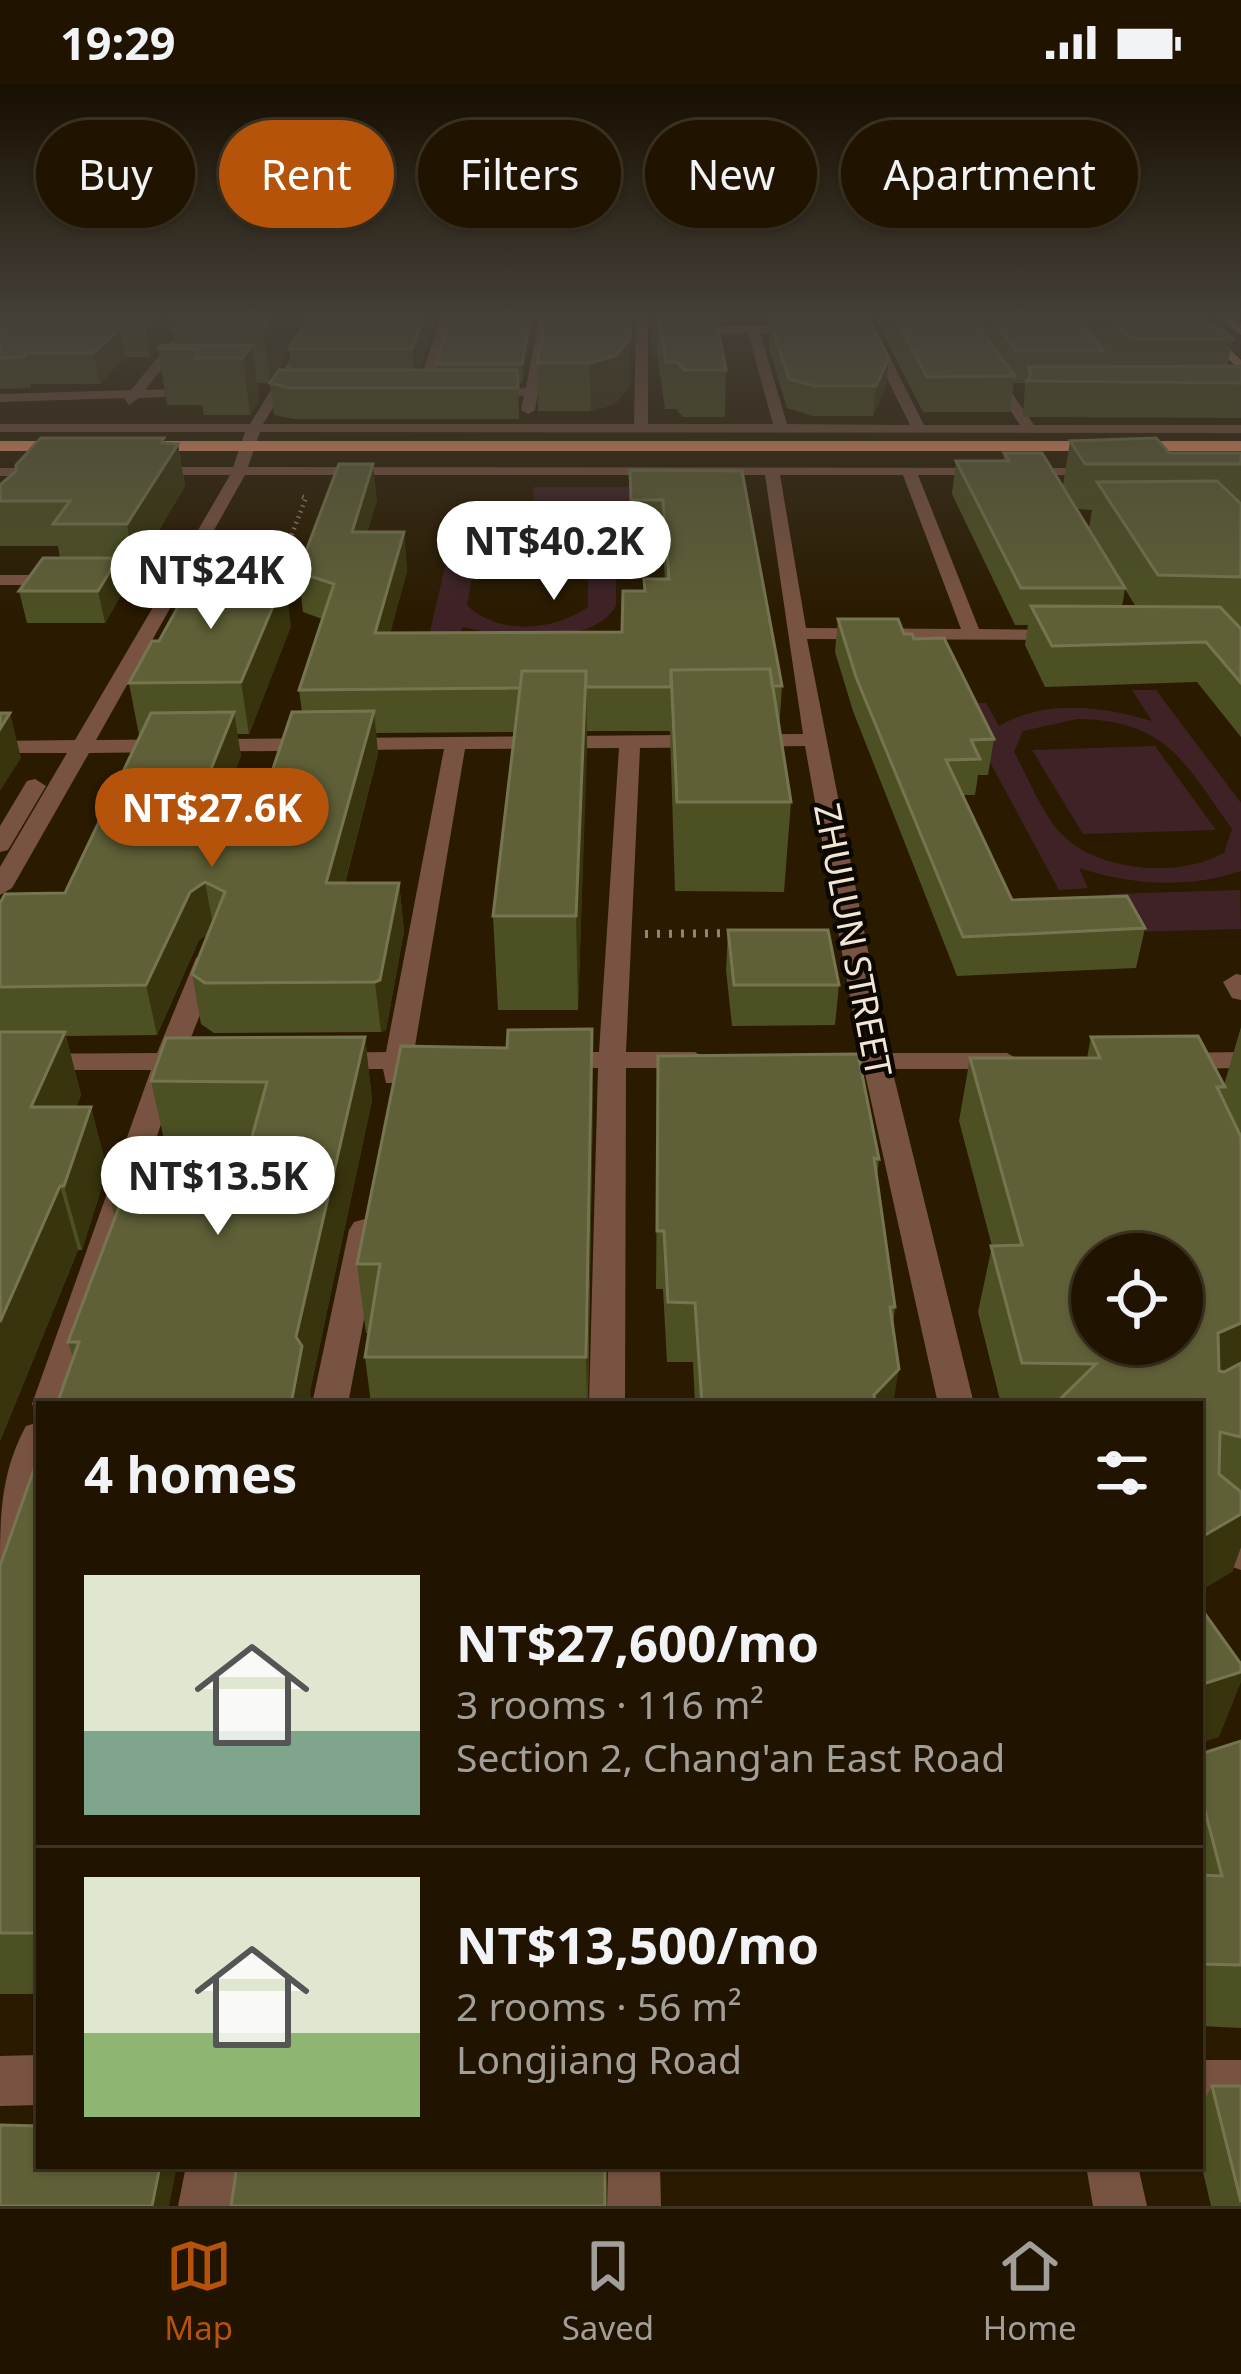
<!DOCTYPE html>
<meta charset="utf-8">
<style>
:root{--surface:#201400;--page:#281d0a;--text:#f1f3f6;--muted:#a29e99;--line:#3d3322;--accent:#b45309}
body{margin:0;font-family:"Noto Sans",sans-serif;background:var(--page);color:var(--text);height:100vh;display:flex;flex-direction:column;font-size:45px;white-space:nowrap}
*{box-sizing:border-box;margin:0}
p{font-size:39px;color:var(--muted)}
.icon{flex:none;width:66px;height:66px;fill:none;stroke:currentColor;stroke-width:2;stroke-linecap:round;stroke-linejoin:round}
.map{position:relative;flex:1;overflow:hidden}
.panel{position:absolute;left:36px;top:1317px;width:1167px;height:768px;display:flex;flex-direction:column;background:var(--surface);border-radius:0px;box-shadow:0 3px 9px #0004,0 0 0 3px var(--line)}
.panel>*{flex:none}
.hud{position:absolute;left:36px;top:36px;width:1170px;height:108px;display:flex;gap:24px}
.tools{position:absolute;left:1071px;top:1149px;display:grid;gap:24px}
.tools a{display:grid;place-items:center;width:132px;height:132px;border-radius:50%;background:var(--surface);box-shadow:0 3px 9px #0004,0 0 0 3px var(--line);font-size:60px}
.price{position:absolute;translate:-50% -102px;padding:0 27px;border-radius:42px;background:#fff;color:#222;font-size:39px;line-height:78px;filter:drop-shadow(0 3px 6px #0008)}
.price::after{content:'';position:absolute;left:50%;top:72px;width:36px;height:27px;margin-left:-18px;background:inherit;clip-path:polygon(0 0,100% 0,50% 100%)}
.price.on{background:var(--accent);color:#fff}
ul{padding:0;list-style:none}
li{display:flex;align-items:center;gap:36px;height:300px;padding:0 48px}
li+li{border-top:3px solid var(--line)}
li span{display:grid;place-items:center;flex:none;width:336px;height:240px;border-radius:0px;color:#555}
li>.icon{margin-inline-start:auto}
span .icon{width:144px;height:144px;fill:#fffc;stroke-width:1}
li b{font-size:51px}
h2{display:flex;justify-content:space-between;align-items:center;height:144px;padding:0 48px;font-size:51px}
.pill{padding:0 42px;border-radius:54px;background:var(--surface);box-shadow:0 3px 9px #0004,0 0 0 3px var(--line);font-size:42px;line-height:108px}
.pill.on{background:var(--accent);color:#fff}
.status{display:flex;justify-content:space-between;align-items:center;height:84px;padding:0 60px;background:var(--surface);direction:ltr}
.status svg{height:33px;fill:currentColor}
.tab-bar{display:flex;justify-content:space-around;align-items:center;height:168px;border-top:3px solid var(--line);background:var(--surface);font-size:33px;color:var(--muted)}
.tab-bar a{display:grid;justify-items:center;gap:6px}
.tab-bar .on{color:var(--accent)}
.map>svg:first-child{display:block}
.green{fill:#3e2226;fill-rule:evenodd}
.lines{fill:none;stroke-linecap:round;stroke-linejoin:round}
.path-far1{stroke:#928570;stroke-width:4.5;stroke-dasharray:1.5 4.5;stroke-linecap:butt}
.path{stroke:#928570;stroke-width:8;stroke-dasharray:3 9;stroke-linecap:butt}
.minor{fill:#795342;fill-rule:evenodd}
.major{fill:#d48664;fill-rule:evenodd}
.highway{fill:#f99b71;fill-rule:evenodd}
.wall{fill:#4d5023;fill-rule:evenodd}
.shaded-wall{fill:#38340d}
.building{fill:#5f6037;stroke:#767550;stroke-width:3;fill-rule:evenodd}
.labels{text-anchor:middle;stroke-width:9;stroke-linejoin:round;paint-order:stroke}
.street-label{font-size:36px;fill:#f1e6d6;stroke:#0d0701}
</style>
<div class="status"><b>19:29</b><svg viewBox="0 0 49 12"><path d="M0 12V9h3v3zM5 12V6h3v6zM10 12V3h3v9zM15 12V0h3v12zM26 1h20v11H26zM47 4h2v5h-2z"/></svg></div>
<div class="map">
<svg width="1241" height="2122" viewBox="0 0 1241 2122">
<rect width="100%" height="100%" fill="#2a1b00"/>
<path class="green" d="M534 403H629L631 437 563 438 610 453 616 463V522C590 565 503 552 462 543L459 556 423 577 456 436 478 435 477 444 531 436ZM544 445 578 453 588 461V523C554 547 498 552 467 521L478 460 503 449Z
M1132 606H1156L1241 719V787C1187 805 1132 801 1079 784L1088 804 1059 806 958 619H986L999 642C1045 615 1103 622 1152 637ZM1077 635C1167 636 1185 679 1232 745L1224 769C1182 793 1107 788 1069 757 1044 737 1030 696 1014 668L1023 647Z
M1155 662 1216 746 1083 750 1032 666Z
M1240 806 1241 845 1130 848 1110 810Z"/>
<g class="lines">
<path class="path-far1" d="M272 501 306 414 301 412"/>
<path class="path" d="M645 850 738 849"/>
<path class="minor" d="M194 229H206L145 306 201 304 206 311 139 314 129 321 124 314 0 318V310L131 306Z
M319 229H331L263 340H634L636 234H551L535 326 528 330 521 326 524 312 470 308 526 304 539 234H452L430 308 423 312 416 308 441 234 387 230 648 229V340H773L748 249 683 250 679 243 809 241 813 248 760 249 787 340 910 341 855 229H867L924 341H1020L945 229H957L1034 341H1241V349L260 348 248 383 1109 384V390L1104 391H918L979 545 1067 546 1076 552 1074 556 807 555 888 969H1007L1021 977 1007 985H892L974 1320H938L864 985H821L807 977 821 969H860L805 662 640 664 626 968H695L709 976 695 984H626L625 1320H589L598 984H551L537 976 551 968H599L619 664 465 665 414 968H437L451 976 437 984 412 985 406 999H386L383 985H329L315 977 329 969 386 968 444 665 89 669 12 804 0 811V783L67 669H0V657L75 656 166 501H0V491H172L230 391H144L137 387 144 383H233L245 348H0V340H250ZM245 391H765L803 650 96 656ZM780 391H903L961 545 806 544Z
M1241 229V233L1157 230 1158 229Z
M0 384H54L61 388 54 392H0Z
M35 695 46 702 8 766 0 768V742L27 697Z
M209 866 222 874 185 969 207 971 211 977 207 983 179 986 68 1320H39L37 1329 32 1320 151 986H0V970L157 969 196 874Z
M1236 890 1241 891V916L1232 914 1223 898Z
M1241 968V984L1175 985 1161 977 1175 969Z
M365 1135 376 1138 381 1146 348 1320H312L349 1146 354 1138Z
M39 1338V1407L14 1476 0 1481C0 1431 1 1388 26 1342Z
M1200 1419 1214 1423 1241 1447V1486L1227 1481 1200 1457Z
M39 1971V2021L0 2022V1972Z
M1200 1976H1241V2026H1200Z
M186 2082H238L232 2122H178Z
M608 2082H660L661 2122H607Z
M1086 2082H1138L1147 2122H1093Z"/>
<path class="major" d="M1180 229H1193L1241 276V287Z
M1213 229H1226L1241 241V251Z"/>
<path class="highway" d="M0 357H1241V367H0Z"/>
</g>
<path class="wall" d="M0 229H308L309 234 312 229H434L435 238 419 286H436V280L452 229H533L534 238 522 299H518L519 335H294L274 331 270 299 291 286 289 268 270 299H257L259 316 250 331H204L202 321H167L158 265 174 261 172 247 150 273H125L100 300H31V304L0 305Z
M547 229 630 301 615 320 591 327H538L537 279Z
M650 229H715L726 286 725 333H683L676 325H665L657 269 652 275V237Z
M767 229H865L886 302 873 332H813L787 324 769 264 770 237Z
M878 229H967L969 232 970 229H1071L1073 232V229H1204L1201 240 1233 255 1227 282H1241V334L1028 333 1023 332 1025 299H1014L1010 328H923L877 238Z
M1070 357 1169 369H1241V653L1197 598 1045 603 1025 561 1028 541H1015L952 410 956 377H1003L1004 369 1089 444 1092 426 1078 425 1063 401ZM1125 505 1136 523H1122Z
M165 359 178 360 185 402 135 487H121L124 506 105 539H27L19 507 60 474 58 462H0V401Z
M630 386 742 387 782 602 779 646 791 718 784 808 675 807 670 647H587L578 926H498L493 832 515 648 376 649 378 670 345 799H399L404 847 386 946 381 948 214 949 201 940 192 890 208 850 199 856 157 951 66 952 81 1011 76 1023H91L107 1086 82 1166H78L0 1357V819L65 809 140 651H139L129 599 291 542 249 650H237L241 672 214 741H254L302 628 299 606 322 535 303 528 298 488 377 416 367 448H404L407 487 390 549 622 548 644 507 665 495 662 454H631Z
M838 535 904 550 914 555 994 655 988 691H978L975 711H962L1012 816 1145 844 1136 884 957 892 853 627 835 568Z
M728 846 839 901 835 941 732 942 726 886Z
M1241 943V1463L1232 1488 1200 1320H1001L978 1228 992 1162 959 1037 970 974H1087L1091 953 1224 1001Z
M365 953 372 1016 310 1307 73 1274 68 1258 115 1134 107 1102 247 1071 250 1061 165 1060 151 997Z
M658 972 879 1075 877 1093 895 1223 893 1242V1320H695L693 1278H667L663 1205H656Z
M593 1011 588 1320H371L365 1273 369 1249H366L357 1180Z
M39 1371V1910H0V1482Z
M1241 1657V1944L1200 1942V1670Z
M1212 2002H1241V2122H1211L1200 2075V2025Z"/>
<path class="shaded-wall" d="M158 229H169L172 247 150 273 145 244Z
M275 229H308L309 237 289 265V268L270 299 263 247Z
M425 229H434L435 238 415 299 412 265Z
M531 229H533L534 238 522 299V280Z
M631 229 630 301 615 320 591 327 590 279Z
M655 229H658L657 269 652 275Z
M120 244 125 273 100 300 94 269Z
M252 261 259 316 250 331 243 274Z
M889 274 886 302 873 332 876 302Z
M164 354 168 376 178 360 185 402 135 487 127 440Z
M373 380 377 416 356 487 352 448Z
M404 448 407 487 379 591 375 549Z
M118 474 124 506 105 539 98 507Z
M285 494 291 542 249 650 241 598Z
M586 587 587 669 578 926 576 832Z
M374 627 378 670 332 847 326 799Z
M234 628 241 672 196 788 188 742Z
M10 629 21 674 0 707V645Z
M205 798 214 846 199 856 157 951 146 901 190 808Z
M399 799 404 847 386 946 381 948 375 898Z
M592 945 593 1011 587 1320 586 1273Z
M65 948 81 1011 49 1086 31 1023Z
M365 953 372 1016 310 1307 312 1320H291L296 1253Z
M91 1023 107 1086 82 1166 64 1102Z
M60 1102 78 1166 0 1357V1238Z
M1241 1239V1295L1197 1316 1218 1249Z
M899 1285 893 1320H873L874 1311Z
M1241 1430V1463L1232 1488 1200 1507V1454Z
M1241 1588V1598L1219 1653 1200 1659V1601Z
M160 2082H177L169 2122H152Z"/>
<path class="building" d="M0 229H158L145 244H120L94 269H25L24 273 0 274Z
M185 229H275L263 247H174Z
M312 229H425L412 265H289Z
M452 229H531L522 280H436Z
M547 229H631L630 255 615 272 590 279H537Z
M658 229H715L726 286H684L677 278H666Z
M776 229H865L889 274 876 302H815L789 295 770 237 780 240Z
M892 229H967L1015 292 927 293Z
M988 229H1071L1103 266H1016Z
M1107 229H1204L1201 240H1217L1233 255H1131Z
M161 261H252L243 274H195L199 265H158Z
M1241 282V299L1027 297 1031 290 1028 283Z
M279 286H517L518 299V304H290L270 299Z
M41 354H164L161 359 178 360 127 440H53L70 417H0V401L16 387V381Z
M1156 354 1169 369H1241V380H1085L1070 357Z
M1004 369H1042L1125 504H1021L956 377H1009Z
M339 380H373L352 448H404L375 549 622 548 623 507H645L644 495H669L663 416H631L630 386 742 387 782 602H772L770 585 671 586V603H586V587H522L520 604 299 606 334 500 298 488Z
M1217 397 1241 420V493L1158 491 1097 398Z
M43 474H118L98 507H19Z
M194 494H285L241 598 129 599 152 557H159Z
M1031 522 1220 523 1241 545V599L1206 558 1052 562Z
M838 535H898L904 550H912L914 555 944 554 994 655 971 656 980 675 946 676 1012 816 1127 812 1145 844 963 853 856 593Z
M770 585 791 718H677L671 586Z
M522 587H586L576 832H493Z
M374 627 326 799H399L380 896 375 898 205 899 192 890 225 808 205 798 190 808 146 901 0 903V819L5 810 65 809 151 629 234 628 188 742 254 741 292 628Z
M0 629H10L0 645Z
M728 846H828L839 901H734Z
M592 945 586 1273H365L380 1180H357L401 962 507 964 508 946Z
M0 948H65L31 1023H91L64 1102H60L0 1238Z
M1198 952 1225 1003H1217L1241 1053V1239L1218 1249 1219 1287 1224 1288 1241 1279V1353L1220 1348 1219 1390 1241 1408V1430L1200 1454V1320H1055L1096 1280 1022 1279 991 1162 1022 1161 970 974H1100L1091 953ZM1092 1170H1182V1260H1092Z
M365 953 296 1253 302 1262 291 1320H57L79 1258H68L127 1102H107L118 1071H247L267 998 151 997 166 954Z
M858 970 879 1075 874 1074 895 1223H890L899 1285 874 1311 875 1320H702L695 1219 668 1218 664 1147H657L658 972Z
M39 1371V1849H0V1482Z
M1200 1523 1241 1580V1588L1200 1601Z
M1241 1657V1881L1200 1880V1791L1222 1792 1200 1708V1670Z
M1212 2002H1241V2118Z
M0 2041 39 2042V2082H160L152 2122H0Z
M237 2082H605V2122H231Z"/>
<linearGradient id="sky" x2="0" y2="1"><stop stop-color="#170f00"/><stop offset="0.44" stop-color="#443f37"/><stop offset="1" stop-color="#443f37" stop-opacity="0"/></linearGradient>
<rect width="1241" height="526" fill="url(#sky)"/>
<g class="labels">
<g class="street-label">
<text transform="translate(853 856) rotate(79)" y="13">ZHULUN STREET</text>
</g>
</g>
</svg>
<div class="tools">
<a><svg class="icon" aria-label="locate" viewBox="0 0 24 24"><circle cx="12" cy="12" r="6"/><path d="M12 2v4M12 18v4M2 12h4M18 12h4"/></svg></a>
</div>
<b class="price" style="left:554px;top:519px">NT$40.2K</b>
<b class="price" style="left:211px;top:548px">NT$24K</b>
<b class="price on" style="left:212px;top:786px">NT$27.6K</b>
<b class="price" style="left:218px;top:1154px">NT$13.5K</b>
<div class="hud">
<a class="pill">Buy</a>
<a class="pill on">Rent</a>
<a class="pill">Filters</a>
<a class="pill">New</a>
<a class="pill">Apartment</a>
</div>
<section class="panel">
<h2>4 homes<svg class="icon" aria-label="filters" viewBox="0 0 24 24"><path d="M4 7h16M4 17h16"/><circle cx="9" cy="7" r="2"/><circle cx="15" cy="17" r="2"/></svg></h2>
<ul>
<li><span style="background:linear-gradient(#dfe7d0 65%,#7fa58c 0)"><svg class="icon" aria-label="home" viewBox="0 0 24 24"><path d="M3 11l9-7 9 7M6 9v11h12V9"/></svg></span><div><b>NT$27,600/mo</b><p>3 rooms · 116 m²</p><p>Section 2, Chang'an East Road</p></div></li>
<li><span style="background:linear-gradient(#dfe7d0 65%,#8fb573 0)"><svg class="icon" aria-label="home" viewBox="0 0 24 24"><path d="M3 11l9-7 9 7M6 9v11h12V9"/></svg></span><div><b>NT$13,500/mo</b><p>2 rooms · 56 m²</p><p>Longjiang Road</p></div></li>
</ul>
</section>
</div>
<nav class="tab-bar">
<a class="on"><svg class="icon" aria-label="map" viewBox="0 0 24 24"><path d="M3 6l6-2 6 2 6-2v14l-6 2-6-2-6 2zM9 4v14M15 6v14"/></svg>Map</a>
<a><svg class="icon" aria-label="saved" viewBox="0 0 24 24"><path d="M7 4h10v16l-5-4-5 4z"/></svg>Saved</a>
<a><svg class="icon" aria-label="home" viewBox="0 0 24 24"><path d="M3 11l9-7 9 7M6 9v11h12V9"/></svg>Home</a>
</nav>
